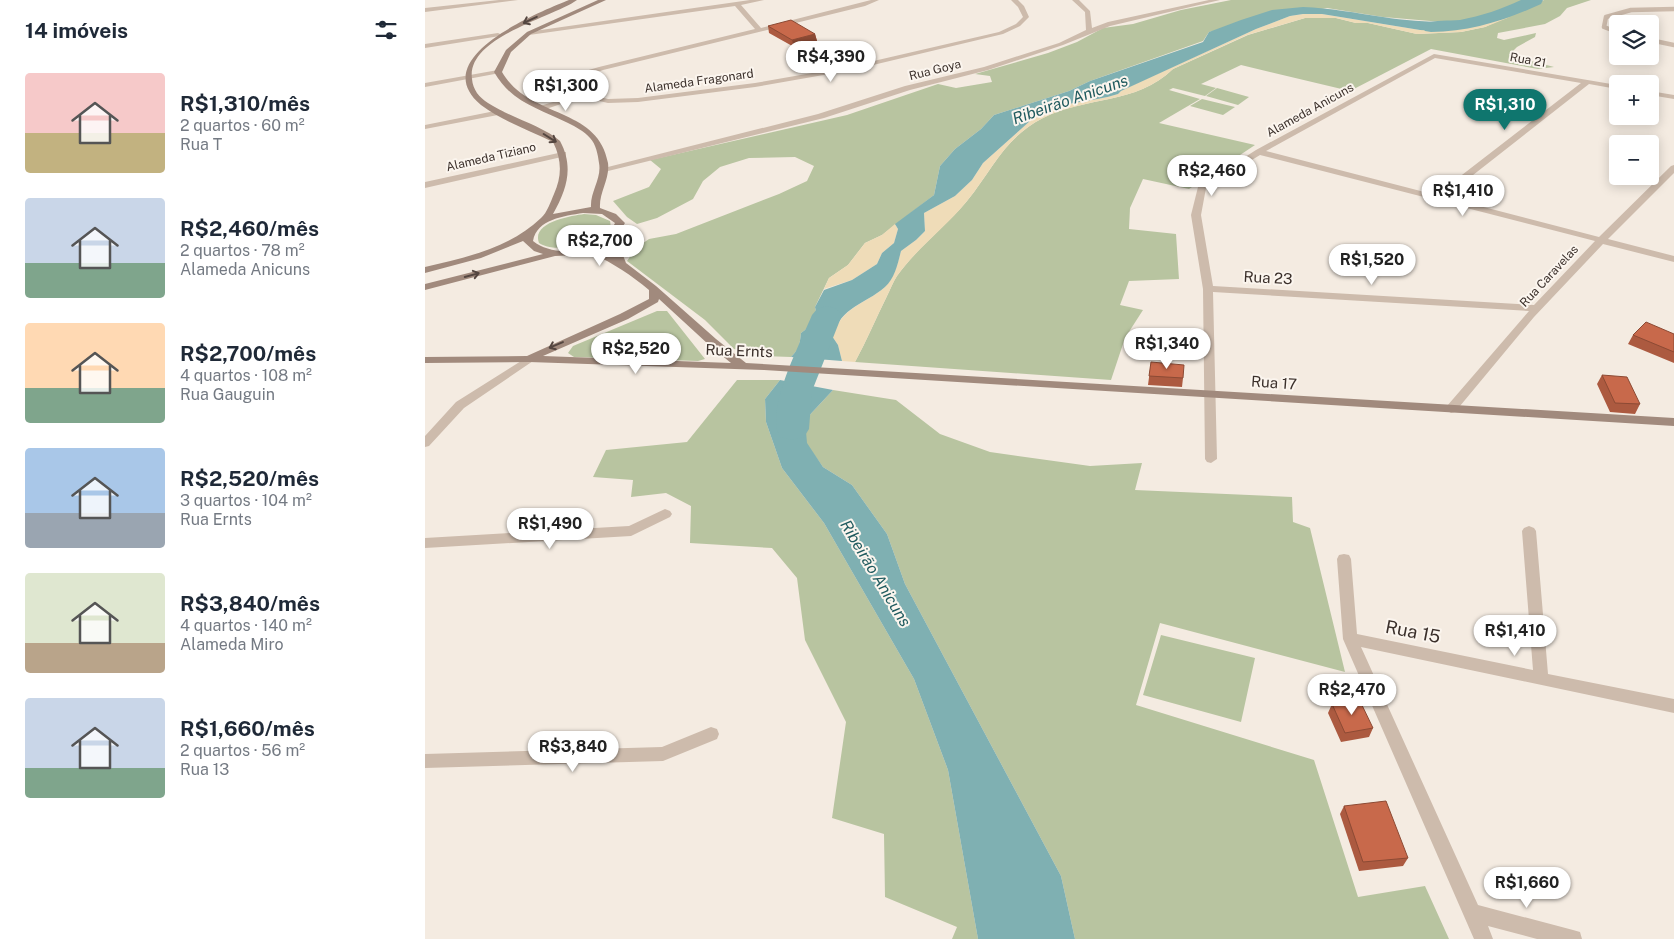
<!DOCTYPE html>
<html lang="pt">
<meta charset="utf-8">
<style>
:root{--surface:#fff;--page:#f6f6f7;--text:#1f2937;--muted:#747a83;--accent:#0f766e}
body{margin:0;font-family:"Public Sans",sans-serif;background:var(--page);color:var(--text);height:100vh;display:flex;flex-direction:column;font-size:19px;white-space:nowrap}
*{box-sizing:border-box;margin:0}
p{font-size:16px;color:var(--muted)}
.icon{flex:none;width:28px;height:28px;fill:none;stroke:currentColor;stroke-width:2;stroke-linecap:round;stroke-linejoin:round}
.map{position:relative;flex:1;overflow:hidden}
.details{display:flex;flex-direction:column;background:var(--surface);width:425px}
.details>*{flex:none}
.tools{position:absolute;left:1184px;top:15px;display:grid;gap:10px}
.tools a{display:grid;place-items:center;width:50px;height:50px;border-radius:5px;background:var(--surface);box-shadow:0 2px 12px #0003;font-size:25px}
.price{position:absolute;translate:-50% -42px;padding:0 11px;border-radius:18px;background:#fff;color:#222;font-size:16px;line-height:32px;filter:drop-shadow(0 1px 2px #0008)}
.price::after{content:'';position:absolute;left:50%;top:30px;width:15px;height:11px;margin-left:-8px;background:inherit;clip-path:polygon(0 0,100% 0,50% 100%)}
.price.active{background:var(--accent);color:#fff}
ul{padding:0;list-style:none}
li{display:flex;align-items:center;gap:15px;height:125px;padding:0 25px}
li span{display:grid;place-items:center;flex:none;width:140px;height:100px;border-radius:5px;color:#555}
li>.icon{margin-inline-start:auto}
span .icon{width:60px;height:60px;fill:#fffc;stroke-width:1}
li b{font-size:21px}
h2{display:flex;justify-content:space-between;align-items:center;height:60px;padding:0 25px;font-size:21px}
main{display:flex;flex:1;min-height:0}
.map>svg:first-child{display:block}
.green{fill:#b8c4a0}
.sand{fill:#efdcb8}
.water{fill:#7fb0b2}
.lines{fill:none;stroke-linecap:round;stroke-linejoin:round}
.river{fill:#7fb0b2;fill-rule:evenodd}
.lane{stroke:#cdbbac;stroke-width:4.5}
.street{fill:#cdbbac;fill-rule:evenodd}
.secondary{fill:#a18a7d;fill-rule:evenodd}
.wall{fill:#ac5a40}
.shaded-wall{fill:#8c4a34}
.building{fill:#c8694b;stroke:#8c4a34}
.oneway{stroke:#544640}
.labels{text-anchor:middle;stroke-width:4;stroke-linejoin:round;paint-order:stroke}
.far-street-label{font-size:12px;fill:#3b302b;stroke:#fbf5ee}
.street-label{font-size:15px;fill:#3b302b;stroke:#fbf5ee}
.water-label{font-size:16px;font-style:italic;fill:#1f5a5e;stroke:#fbf5ee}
.near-street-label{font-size:18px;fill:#3b302b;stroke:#fbf5ee}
</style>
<main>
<section class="details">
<h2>14 imóveis<svg class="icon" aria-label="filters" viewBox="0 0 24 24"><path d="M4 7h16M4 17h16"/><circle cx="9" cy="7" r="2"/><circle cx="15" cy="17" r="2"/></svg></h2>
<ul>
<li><span style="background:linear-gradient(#f6c9c9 60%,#c2b280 0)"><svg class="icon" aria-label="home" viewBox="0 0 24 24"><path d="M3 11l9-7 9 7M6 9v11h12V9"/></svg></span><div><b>R$1,310/mês</b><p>2 quartos · 60 m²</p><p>Rua T</p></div></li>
<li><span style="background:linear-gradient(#c9d6e8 65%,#7fa58c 0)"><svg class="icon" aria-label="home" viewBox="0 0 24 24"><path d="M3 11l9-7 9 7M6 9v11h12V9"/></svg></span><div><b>R$2,460/mês</b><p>2 quartos · 78 m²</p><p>Alameda Anicuns</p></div></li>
<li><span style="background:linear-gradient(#ffd9b3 65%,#7fa58c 0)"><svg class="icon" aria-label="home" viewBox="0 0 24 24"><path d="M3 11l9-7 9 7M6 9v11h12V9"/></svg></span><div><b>R$2,700/mês</b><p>4 quartos · 108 m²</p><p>Rua Gauguin</p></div></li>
<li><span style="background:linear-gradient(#a9c7e8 65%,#9aa5b1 0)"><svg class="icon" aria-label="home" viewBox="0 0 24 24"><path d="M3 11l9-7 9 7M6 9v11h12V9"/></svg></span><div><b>R$2,520/mês</b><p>3 quartos · 104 m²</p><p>Rua Ernts</p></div></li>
<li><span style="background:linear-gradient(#dfe7d0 70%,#b9a48a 0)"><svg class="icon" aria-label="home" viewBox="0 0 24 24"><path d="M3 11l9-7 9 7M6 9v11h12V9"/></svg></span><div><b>R$3,840/mês</b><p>4 quartos · 140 m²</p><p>Alameda Miro</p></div></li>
<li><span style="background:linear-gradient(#c9d6e8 70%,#7fa58c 0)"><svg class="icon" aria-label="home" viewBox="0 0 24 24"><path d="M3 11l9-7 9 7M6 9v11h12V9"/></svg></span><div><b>R$1,660/mês</b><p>2 quartos · 56 m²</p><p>Rua 13</p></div></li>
</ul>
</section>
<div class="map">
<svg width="1249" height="939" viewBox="0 0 1249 939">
<rect width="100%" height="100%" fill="#f4ebe1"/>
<path class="green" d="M806 0H1103L1053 21 1029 23 958 17 902 8 784 32 778 41 665 81 644 91 569 115 556 129 530 149 515 166 509 195 457 235 440 243 423 265 404 278 390 307 393 320 376 333 374 348 366 357 338 356 309 349 280 320 202 261 211 248 224 239 251 234 354 194 382 181 389 166 370 157 324 158 295 167 278 181 268 199 232 218 212 224 202 217 188 201 224 187 236 169 225 160 422 115 513 84 531 88 567 82 565 76 550 74 623 53 652 42 678 28 708 24 756 10Z
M1119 0H1166L1142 8 1135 16 1120 24 1073 33 1072 38 1079 40 1111 33 1110 37 1092 47 1084 55 1129 67 1113 69 1006 49 925 91 816 65 776 84 791 88 780 96 748 88 744 90 775 99 734 123 830 145 764 189 718 179 705 208 704 229 751 234 754 279 704 281 695 305 718 310 700 338 686 380 430 362C442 340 451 318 462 296 465 290 468 282 472 276 492 248 520 227 542 201 568 169 579 138 618 118 661 96 711 105 748 69L823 35 880 18H911L931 23H943L992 34 1036 32 1060 27Z
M792 88 824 97 813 105 781 96Z
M777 99 810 107 798 115 765 106Z
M159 214 171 215 185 221C192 248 130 254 114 243 106 222 146 216 159 214Z
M232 311H242L280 359 273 361 149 357 143 353 148 346Z
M312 380H355L340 399 341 422 357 468 399 523 489 679 523 770 553 939H527L532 927 460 897 459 834 407 818 421 722 380 640 372 578 347 548 265 543 266 506 241 493 206 497 208 480 168 477 181 450 262 442Z
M408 390 471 400 515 434 565 452 665 466 717 463 710 490 867 497 868 522 885 528 920 672 735 623 711 705 889 760 933 897 1000 886 1024 939H650L636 876 480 584 462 534 427 485 398 467 381 443 380 420Z
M736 635 830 658 816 722 718 695Z"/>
<path class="sand" d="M878 14H897L995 30 1042 28 1085 17 1060 27 1036 32 992 34 943 23H931L911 18H880L822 35 748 69C711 105 661 96 618 118 579 138 568 169 542 201 521 227 492 248 472 276 468 282 465 290 462 296 451 318 442 340 430 362L417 361 413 345 407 336C418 306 439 305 460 287 469 278 473 263 476 251L491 240 500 231 499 213 530 196 547 180 558 163 615 112C639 102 668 102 693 94L696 91 708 85 831 29 865 16Z
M470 224 473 229 469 243 457 253 452 264 427 280 399 289 404 278 423 265 440 243 457 235Z"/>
<path class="water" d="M878 7C905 8 931 13 958 17 988 22 1023 23 1053 21 1036 32 1015 31 995 30L897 14H878L865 16 831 29 696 91 693 94C668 102 639 102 615 112L558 163 547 180 530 196 499 213 500 231 491 240 476 251C473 263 470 278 460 287 439 305 417 306 407 336L413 345 417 361 366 357 374 348 376 333 393 320 390 307 399 290 427 280 452 264 457 253 469 243 473 229 470 224 509 195 515 166 530 149 556 129 569 115 644 91 665 81 778 42 784 32 816 20 847 10Z
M355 380 408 390 380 420 382 443 398 467 427 485 462 534 480 584 636 876 650 939H553L523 770 489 679 399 523 357 468 341 422 340 399Z"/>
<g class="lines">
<path class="river" d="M1096 0H1118L1116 4C1081 20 1045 32 1006 32L1000 31 997 27 1000 23C1011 20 1023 21 1035 20 1056 16 1077 9 1096 0Z
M402 306 412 309 417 315 387 391 384 429 379 437 367 440 355 437C339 411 376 342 387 315L392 309Z"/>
<path class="lane" d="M1192 32 1179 27 1181 17 1206 10 1249 9
M1225 40 1249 45"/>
<path class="street" d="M74 0H93L0 12V8Z
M325 0H339L316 5 336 28 446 0H454L440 6 178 70 156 78 148 84V87L159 93 183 99 213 98 330 83 427 66 574 32 591 24 598 17 593 7 586 0H593L599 6 604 17 595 26 578 34 427 70 330 87 213 102 183 103 157 97 118 110H115V106L151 95 143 91 102 103 98 101 140 87 141 81 150 74 174 67 330 29 310 6 104 35 102 34V32Z
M647 0H654L665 11 667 28 683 22 784 0H795L685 26 638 45 563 70 485 90 399 118 179 172 175 169 393 114 480 86 559 67 634 43 661 30 660 12Z
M73 33 75 34V36L0 48V44Z
M1009 54 1192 85V89L1164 84 1020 197 1174 237 1246 166 1249 165V173L1183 239 1249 256V262L1178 244 1109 317 1030 412 1026 413 1020 409 1022 406 1104 311 788 292 792 459 786 463 782 462 780 459 778 289 766 215 773 187 831 150ZM1010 58 1156 83 1011 195 841 151ZM835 155 1170 241 1109 305 788 286 776 215 781 188Z
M73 70 75 71V73L0 87V83Z
M1225 91 1249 95V99L1225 95Z
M75 110 79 112 78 114 0 129V125Z
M138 152H141V156L0 188V182Z
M104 356 109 359 108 361 39 408 4 446 0 447V436L31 402Z
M240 509 245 511 247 514 245 517 206 536 0 548V538L204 526Z
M1104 526 1109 528 1111 531 1123 674 1249 699V713L936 647 1053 905 1148 930 1155 932 1157 939H1112L1063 926 1068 939H1049L918 639 912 559 914 555 919 554 924 555 926 559 932 634 1108 670 1097 531 1099 528Z
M286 727 292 729 294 734 292 739 238 761 0 768V754L237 747Z"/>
<path class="secondary" d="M144 0H152C127 18 41 37 47 79 48 90 54 97 63 103 84 117 118 126 135 141 149 167 142 189 128 214L166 207C165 192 177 178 174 163 173 155 171 144 165 138 159 131 151 127 143 123 113 108 87 103 69 72L81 50 102 32 173 0H181L106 34 86 52 77 72C104 119 173 106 183 163 185 179 174 192 175 208L191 214 200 223 191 237 201 263 231 286 291 339 321 363 1249 418V426L339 370 104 362 0 363V357L102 356 195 314 224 299V290C205 274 186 262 164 252L153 255 130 256 0 290V284L118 254 109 251 98 241 56 258 0 273V267C42 257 85 248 116 218 122 213 126 201 129 194 137 176 137 160 128 142 104 130 77 121 56 105 0 58 112 13 144 0ZM158 213 177 214 190 223C177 251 132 260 108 241 112 219 139 216 158 213ZM184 243 189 256 173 249ZM234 299 283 344 306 363 118 356 203 319 233 302Z"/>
</g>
<path class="wall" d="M343 26 390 34 392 41 369 47 344 33Z
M1249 334V363L1203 344 1208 335Z
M726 362 758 378 757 387 723 385Z
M1177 375 1215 404 1210 414 1185 412 1172 384Z
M907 704 948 728 944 737 916 742 903 713Z
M919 806 983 858 978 866 934 871 915 814Z"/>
<path class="shaded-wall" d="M390 34 392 41 369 47 367 40Z"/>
<path class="building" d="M366 20 390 34 367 40 343 26Z
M1221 322 1249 334V352L1208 335Z
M726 362 759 365 758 378 724 376Z
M1177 375 1202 377 1215 404 1190 403Z
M934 699 948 728 920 733 907 704Z
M961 801 983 858 938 862 919 806Z"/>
<defs><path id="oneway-shaft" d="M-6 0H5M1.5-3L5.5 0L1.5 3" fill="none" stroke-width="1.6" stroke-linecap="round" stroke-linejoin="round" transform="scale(1.25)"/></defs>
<g class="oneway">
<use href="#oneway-shaft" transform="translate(105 20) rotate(155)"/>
<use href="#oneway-shaft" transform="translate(125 138) rotate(32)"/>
<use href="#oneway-shaft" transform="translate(47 275) rotate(-15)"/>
<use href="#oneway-shaft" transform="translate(131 345) rotate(157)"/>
</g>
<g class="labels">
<g class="far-street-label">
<text transform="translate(1103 60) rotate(10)" y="4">Rua 21</text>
<text transform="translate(510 70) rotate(-14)" y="4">Rua Goya</text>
<text transform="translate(274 81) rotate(-8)" y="4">Alameda Fragonard</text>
<text transform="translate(885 110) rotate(-29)" y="4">Alameda Anicuns</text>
<text transform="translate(66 157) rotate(-13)" y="4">Alameda Tiziano</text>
<text transform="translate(1124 276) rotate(-47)" y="4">Rua Caravelas</text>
</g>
<g class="street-label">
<text transform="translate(843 278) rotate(3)" y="5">Rua 23</text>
<text transform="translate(314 351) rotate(2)" y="5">Rua Ernts</text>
<text transform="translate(849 383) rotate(4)" y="5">Rua 17</text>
</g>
<g class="water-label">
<text transform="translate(645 99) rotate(-19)" y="6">Ribeirão Anicuns</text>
<text transform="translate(451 573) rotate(59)" y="6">Ribeirão Anicuns</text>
</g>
<g class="near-street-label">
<text transform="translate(988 632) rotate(11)" y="6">Rua 15</text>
</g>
</g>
</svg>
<div class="tools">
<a><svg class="icon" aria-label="layers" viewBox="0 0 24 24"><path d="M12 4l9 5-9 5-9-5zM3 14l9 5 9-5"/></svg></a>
<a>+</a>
<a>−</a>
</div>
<b class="price" style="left:406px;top:83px">R$4,390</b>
<b class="price" style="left:141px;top:112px">R$1,300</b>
<b class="price active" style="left:1080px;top:131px">R$1,310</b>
<b class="price" style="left:787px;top:197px">R$2,460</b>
<b class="price" style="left:1038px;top:217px">R$1,410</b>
<b class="price" style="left:175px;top:267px">R$2,700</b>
<b class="price" style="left:947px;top:286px">R$1,520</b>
<b class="price" style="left:742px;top:370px">R$1,340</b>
<b class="price" style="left:211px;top:375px">R$2,520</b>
<b class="price" style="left:125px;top:550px">R$1,490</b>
<b class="price" style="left:1090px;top:657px">R$1,410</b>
<b class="price" style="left:927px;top:716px">R$2,470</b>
<b class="price" style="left:148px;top:773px">R$3,840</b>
<b class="price" style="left:1102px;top:909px">R$1,660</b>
</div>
</main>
